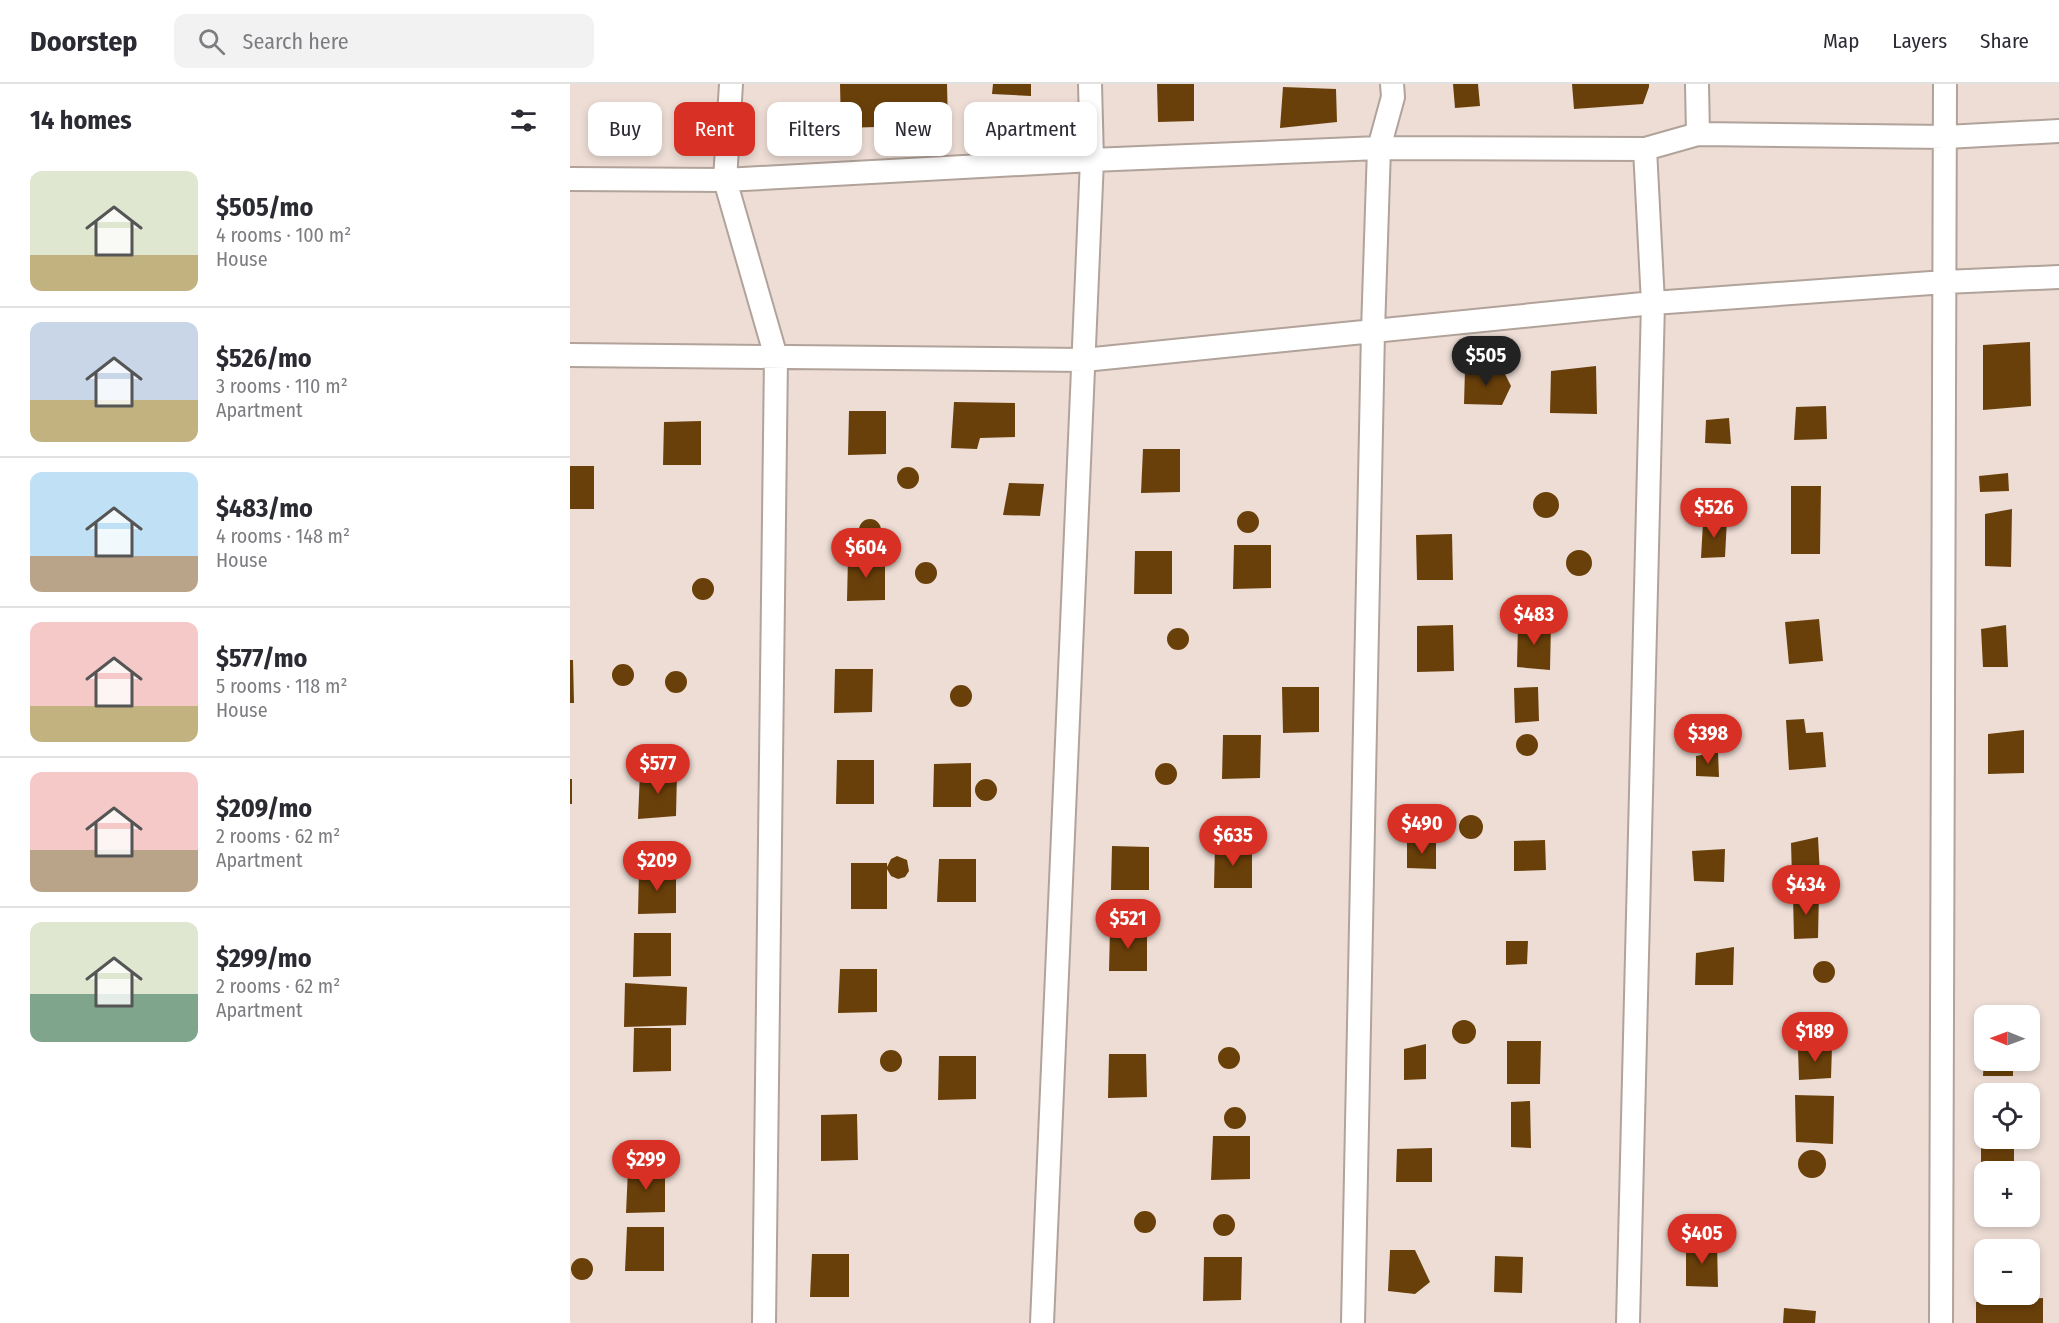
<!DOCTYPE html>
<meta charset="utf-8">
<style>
:root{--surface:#fff;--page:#f2f2f3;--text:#2b2b33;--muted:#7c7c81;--line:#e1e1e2;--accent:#d93025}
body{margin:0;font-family:"Fira Sans Condensed",sans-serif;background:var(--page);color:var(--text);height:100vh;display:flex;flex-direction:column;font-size:22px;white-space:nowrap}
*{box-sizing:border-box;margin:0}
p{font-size:20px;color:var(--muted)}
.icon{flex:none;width:33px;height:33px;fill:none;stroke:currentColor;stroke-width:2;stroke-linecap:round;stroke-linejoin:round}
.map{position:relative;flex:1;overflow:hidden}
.details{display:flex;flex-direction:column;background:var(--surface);width:570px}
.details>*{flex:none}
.top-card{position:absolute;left:18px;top:18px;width:570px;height:54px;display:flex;gap:12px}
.needle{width:39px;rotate:271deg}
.controls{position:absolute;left:1404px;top:921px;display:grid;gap:12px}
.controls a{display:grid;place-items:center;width:66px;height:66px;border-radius:12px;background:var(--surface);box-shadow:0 3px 9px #0003;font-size:30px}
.price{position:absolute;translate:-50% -51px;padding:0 14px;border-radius:21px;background:var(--accent);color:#fff;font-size:20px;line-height:39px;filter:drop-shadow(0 2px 3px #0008)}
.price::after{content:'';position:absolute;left:50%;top:36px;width:18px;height:14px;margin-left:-9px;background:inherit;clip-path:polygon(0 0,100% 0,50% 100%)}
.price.selected{background:#222;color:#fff}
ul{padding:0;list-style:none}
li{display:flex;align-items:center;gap:18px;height:150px;padding:0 30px}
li+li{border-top:2px solid var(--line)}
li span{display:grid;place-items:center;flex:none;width:168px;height:120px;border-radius:12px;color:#555}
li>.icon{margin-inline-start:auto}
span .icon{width:72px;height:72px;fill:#fffc;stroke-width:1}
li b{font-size:26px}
h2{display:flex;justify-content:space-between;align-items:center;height:72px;padding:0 30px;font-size:26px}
.pill{padding:0 21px;border-radius:12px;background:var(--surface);box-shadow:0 3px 9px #0003;font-size:21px;line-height:54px}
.pill.selected{background:var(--accent);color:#fff}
header{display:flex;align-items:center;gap:36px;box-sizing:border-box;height:84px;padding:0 30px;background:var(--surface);border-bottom:2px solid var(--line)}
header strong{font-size:28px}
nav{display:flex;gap:33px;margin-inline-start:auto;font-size:21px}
.search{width:420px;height:54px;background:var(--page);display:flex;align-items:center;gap:15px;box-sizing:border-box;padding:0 21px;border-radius:12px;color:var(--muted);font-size:22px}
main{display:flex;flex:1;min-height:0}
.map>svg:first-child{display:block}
.building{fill:#6a400a}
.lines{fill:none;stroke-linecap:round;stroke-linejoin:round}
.street-casing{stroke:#b1a29a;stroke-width:26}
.street{stroke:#fff;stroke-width:22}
</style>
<header>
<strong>Doorstep</strong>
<div class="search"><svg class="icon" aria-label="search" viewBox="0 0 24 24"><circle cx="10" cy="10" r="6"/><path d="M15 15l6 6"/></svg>Search here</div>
<nav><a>Map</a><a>Layers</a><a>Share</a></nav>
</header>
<main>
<section class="details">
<h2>14 homes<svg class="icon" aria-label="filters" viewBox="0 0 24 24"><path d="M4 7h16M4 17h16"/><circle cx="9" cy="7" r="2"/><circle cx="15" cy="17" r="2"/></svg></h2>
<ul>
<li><span style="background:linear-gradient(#dfe7d0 70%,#c2b280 0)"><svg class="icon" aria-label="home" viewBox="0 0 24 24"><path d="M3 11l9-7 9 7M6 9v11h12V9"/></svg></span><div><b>$505/mo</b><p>4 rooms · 100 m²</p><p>House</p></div></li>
<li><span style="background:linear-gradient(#c9d6e8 65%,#c2b280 0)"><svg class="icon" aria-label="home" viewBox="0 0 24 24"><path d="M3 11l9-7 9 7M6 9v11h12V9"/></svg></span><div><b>$526/mo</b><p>3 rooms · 110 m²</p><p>Apartment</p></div></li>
<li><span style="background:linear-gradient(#bfe0f5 70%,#b9a48a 0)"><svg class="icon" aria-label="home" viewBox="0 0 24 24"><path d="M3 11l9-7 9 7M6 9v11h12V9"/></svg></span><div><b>$483/mo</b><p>4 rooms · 148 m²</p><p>House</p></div></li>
<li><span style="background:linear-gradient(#f6c9c9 70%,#c2b280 0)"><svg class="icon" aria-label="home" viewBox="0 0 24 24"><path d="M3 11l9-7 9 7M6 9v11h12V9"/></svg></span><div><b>$577/mo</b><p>5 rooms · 118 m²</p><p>House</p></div></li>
<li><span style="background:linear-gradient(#f6c9c9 65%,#b9a48a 0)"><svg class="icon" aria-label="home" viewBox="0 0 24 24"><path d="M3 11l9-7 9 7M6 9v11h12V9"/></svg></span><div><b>$209/mo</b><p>2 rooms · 62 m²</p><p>Apartment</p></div></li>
<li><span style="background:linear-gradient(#dfe7d0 60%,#7fa58c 0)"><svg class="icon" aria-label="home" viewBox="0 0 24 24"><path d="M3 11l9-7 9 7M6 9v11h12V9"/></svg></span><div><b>$299/mo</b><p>2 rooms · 62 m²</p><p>Apartment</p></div></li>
</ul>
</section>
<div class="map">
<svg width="1489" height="1239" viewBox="0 0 1489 1239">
<rect width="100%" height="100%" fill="#edddd5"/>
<path class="building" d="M270 0H377L378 41 271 44Z
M423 0H461V12L422 10Z
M587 0H624V37L588 38Z
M883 0H908L910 22 885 24Z
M1002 0H1079V3L1073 20 1004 25Z
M713 3 766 5 767 38 710 44Z
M1460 258 1461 322 1413 326V261Z
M1026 282 1027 330 980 329 981 287Z
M895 285 933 286 941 302 932 321 894 320Z
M384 318 445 319V353L410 354 407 365 381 364Z
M1256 322 1257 355 1224 356 1226 323Z
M279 327H316V370L278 371Z
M1159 334 1161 360 1135 359 1136 336Z
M131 337V381H93L94 338Z
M573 365H610V408L571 409Z
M0 382H24V425H0Z
M327 394a11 11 0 1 1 22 0a11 11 0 1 1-22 0Z
M1438 389 1439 407 1410 408 1409 392Z
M439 399 474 400 470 432 433 431Z
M1221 402H1251L1250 470H1221Z
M963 421a13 13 0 1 1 26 0a13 13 0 1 1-26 0Z
M1442 425 1441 483 1415 482V430Z
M667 438a11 11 0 1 1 22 0a11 11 0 1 1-22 0Z
M289 446a11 11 0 1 1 22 0a11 11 0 1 1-22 0Z
M1157 435 1155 473 1131 474 1133 438Z
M882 450 883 496H847L846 451Z
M664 461H701V504L663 505Z
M996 479a13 13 0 1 1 26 0a13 13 0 1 1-26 0Z
M565 467H602V510H564Z
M278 473H315V516L277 517Z
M345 489a11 11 0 1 1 22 0a11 11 0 1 1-22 0Z
M122 505a11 11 0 1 1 22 0a11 11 0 1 1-22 0Z
M1249 535 1253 577 1219 580 1215 538Z
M948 539H981L980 586 947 583Z
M883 541 884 587 847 588V542Z
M1436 541 1438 583H1413L1411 545Z
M597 555a11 11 0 1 1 22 0a11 11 0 1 1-22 0Z
M0 576H3L4 619H0Z
M42 591a11 11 0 1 1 22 0a11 11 0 1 1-22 0Z
M265 585H303L302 628 264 629Z
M95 598a11 11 0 1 1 22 0a11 11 0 1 1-22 0Z
M380 612a11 11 0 1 1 22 0a11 11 0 1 1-22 0Z
M712 603H749V648L713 649Z
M968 603 969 637 945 639 944 604Z
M1234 635 1236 649 1253 648 1256 683 1219 686 1216 636Z
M1454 646V689L1418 690V650Z
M946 661a11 11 0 1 1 22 0a11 11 0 1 1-22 0Z
M653 651H691L690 694 652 695Z
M1148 668 1149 693 1126 692V672Z
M267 676H304V720H266Z
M585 690a11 11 0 1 1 22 0a11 11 0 1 1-22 0Z
M401 679V723H363L364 680Z
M70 688H107L106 732 68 735Z
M405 706a11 11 0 1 1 22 0a11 11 0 1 1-22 0Z
M0 695H2V720H0Z
M889 743a12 12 0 1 1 24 0a12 12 0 1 1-24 0Z
M1248 753 1250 791 1222 793 1221 759Z
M975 756 976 786 944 787V757Z
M866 757V785L837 784V758Z
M645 761H682V804H644Z
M542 762 579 763V806H541Z
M1155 765 1154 798 1124 797 1122 767Z
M327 772 337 776 339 787 335 793 328 795 321 792 317 785V825H281V779H317V783L321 775Z
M369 775H406V818H367Z
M69 786H106V829L68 830Z
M1249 808 1248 854 1224 855 1223 812Z
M540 844H577V887H539Z
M64 849H101V892L63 893Z
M936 857H958L957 880 936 881Z
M1164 863 1163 901H1125L1126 869Z
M1243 888a11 11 0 1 1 22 0a11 11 0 1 1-22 0Z
M270 885H307V928L268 929Z
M55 899 117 903 116 941 54 943Z
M882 948a12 12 0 1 1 24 0a12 12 0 1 1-24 0Z
M64 944H101V987L63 988Z
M937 957H971L970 1000H937Z
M856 960V995L834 996V965Z
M648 974a11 11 0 1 1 22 0a11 11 0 1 1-22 0Z
M1262 963 1261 994 1229 996 1228 965Z
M310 977a11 11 0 1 1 22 0a11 11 0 1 1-22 0Z
M539 970H576L577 1013 538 1014Z
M369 972H406V1015L368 1016Z
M1414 976H1443V992H1413Z
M1225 1011 1264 1012 1263 1060 1226 1058Z
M960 1017 961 1064 941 1063V1018Z
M654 1034a11 11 0 1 1 22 0a11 11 0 1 1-22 0Z
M287 1030 288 1076 251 1077V1031Z
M1411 1050H1414V1054H1444V1088H1414V1094H1411Z
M643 1052H680V1095L641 1096Z
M862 1064V1098H826L827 1065Z
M1228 1080a14 14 0 1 1 28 0a14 14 0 1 1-28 0Z
M58 1085H95V1128L56 1129Z
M564 1138a11 11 0 1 1 22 0a11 11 0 1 1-22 0Z
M643 1141a11 11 0 1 1 22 0a11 11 0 1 1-22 0Z
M57 1143H94V1187H55Z
M1116 1157 1147 1160 1148 1203 1116 1202Z
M820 1166H845L860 1198 845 1210 818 1207Z
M242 1170H279V1213H240Z
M925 1172 953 1173 952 1209 924 1208Z
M634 1173H672L671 1216 633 1217Z
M1 1185a11 11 0 1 1 22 0a11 11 0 1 1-22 0Z
M1473 1214V1239H1406V1218Z
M1214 1224 1246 1227 1245 1239H1213Z"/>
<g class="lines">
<g class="street-casing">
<path id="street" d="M161 0 155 96 206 273 194 1239
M1127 0 1128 50
M0 95 155 96 522 76 809 64 1075 65 1128 50 1376 53 1489 47
M0 271 514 276 1083 219 1375 198 1489 193
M472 1239 522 76 520 0
M783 1239 803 247 809 64 823 13 822 0
M1058 1239 1083 219 1075 65
M1371 1239 1375 0"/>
</g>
<use href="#street" class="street"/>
</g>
</svg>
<div class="controls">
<a><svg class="needle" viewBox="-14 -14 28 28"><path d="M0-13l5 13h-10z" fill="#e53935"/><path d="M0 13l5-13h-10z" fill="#7c7c81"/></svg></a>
<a><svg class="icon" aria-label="locate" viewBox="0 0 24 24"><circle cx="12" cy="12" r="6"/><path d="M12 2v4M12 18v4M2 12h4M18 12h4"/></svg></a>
<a>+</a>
<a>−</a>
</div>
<b class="price selected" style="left:916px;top:303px">$505</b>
<b class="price" style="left:1144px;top:455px">$526</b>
<b class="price" style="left:296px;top:495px">$604</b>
<b class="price" style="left:964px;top:562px">$483</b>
<b class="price" style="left:1138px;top:681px">$398</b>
<b class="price" style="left:88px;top:711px">$577</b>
<b class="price" style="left:852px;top:771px">$490</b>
<b class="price" style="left:663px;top:783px">$635</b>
<b class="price" style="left:87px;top:808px">$209</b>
<b class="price" style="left:1236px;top:832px">$434</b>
<b class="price" style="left:558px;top:866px">$521</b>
<b class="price" style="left:1245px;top:979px">$189</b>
<b class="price" style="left:76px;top:1107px">$299</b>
<b class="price" style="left:1132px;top:1181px">$405</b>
<div class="top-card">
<a class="pill">Buy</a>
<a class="pill selected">Rent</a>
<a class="pill">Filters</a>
<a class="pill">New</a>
<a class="pill">Apartment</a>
</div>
</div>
</main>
